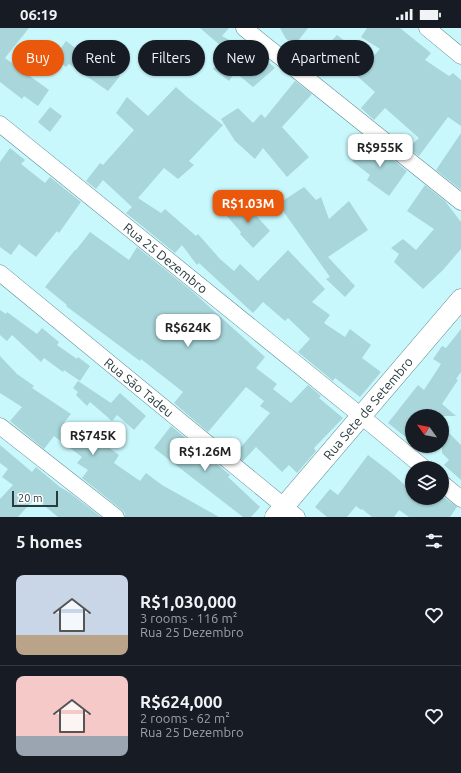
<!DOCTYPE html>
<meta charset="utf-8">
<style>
:root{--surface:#171b24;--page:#242831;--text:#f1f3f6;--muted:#9ea1a6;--line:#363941;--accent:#ea580c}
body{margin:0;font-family:Ubuntu,sans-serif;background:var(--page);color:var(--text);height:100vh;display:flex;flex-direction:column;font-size:15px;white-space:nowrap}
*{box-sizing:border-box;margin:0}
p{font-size:13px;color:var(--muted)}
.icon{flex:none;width:22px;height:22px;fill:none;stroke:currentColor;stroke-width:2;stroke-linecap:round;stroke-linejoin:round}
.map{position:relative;height:489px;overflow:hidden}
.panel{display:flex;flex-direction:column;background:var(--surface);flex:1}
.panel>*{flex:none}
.banner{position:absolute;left:12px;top:12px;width:437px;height:36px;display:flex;gap:8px}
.needle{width:26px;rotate:303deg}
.tools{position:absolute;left:405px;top:381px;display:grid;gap:8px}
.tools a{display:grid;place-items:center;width:44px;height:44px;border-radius:50%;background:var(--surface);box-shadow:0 1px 3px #0004;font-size:20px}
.scale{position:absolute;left:12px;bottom:10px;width:46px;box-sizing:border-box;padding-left:4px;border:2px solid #293c3d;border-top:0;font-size:11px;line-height:14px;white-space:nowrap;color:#293c3d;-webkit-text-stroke:3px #fff;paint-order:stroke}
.price{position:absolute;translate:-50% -34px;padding:0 9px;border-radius:8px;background:#fff;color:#222;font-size:13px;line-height:26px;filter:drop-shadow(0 1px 2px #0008)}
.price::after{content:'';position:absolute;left:50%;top:24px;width:12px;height:9px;margin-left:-6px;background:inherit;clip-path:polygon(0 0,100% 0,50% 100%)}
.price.selected{background:var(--accent);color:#fff}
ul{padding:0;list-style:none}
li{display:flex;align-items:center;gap:12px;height:100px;padding:0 16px}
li+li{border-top:1px solid var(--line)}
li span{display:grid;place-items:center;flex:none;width:112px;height:80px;border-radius:8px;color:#555}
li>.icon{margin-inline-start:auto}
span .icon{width:48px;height:48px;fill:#fffc;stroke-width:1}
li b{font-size:17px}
h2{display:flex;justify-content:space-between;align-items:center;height:48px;padding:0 16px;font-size:17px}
.pill{padding:0 14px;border-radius:18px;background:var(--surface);box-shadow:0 1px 3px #0004;font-size:14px;line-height:36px}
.pill.selected{background:var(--accent);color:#fff}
.status{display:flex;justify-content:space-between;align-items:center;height:28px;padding:0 20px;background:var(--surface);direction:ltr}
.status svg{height:11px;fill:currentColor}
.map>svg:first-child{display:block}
.building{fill:#a8d6da}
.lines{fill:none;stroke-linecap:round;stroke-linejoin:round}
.minor-casing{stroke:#5d898d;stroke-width:17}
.tertiary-casing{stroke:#5d898d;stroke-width:21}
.minor{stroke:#fff;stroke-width:16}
.tertiary{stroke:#fff;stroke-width:20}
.labels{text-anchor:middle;stroke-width:3;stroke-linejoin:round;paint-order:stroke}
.street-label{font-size:13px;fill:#293c3d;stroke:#fff}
</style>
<div class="status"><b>06:19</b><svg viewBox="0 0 49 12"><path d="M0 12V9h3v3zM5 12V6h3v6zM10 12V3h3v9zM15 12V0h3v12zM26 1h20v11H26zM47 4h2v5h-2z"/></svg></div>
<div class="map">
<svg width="461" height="489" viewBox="0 0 461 489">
<rect width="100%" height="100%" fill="#c9f8fc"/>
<path class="building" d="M0 0H29L5 30 49 62 38 78 24 68 22 71 0 54Z
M200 0H229L222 8 257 28 259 26 275 40 253 59 235 44 229 53 213 41 228 24Z
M280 0H308L295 17 286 11Z
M367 0H400L431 25 425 32 449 48 453 45 461 52V98L448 89 419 128 408 120 419 110 385 80 374 92 361 80 375 64 356 47 380 21 361 9Z
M337 7 350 17 332 39 318 27Z
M66 13 105 42 107 39 120 48 108 63 69 36 66 39 54 30Z
M295 53 312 66 282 99 309 129 287 149 263 120 255 131 235 113 221 91 238 80 253 95 261 86 265 90Z
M176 59 187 69 223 97 189 133 194 137 178 151 164 140 138 170 161 185 165 181 196 208 198 206 220 231 234 243 240 236 258 253 288 222 325 261 312 274 330 287 324 295 345 309 350 301 371 317 362 330 381 344 360 369 335 350 333 353 298 324 310 311 288 290 285 293 263 274 253 285 199 235 197 237 182 217 175 225 126 185 132 179 103 152 96 161 86 153 100 135 103 137 134 102 116 85 127 69 148 88Z
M50 79 62 88 50 104 38 94Z
M461 105V162L436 142Z
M368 112 407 143 389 168 367 152 370 147 352 133Z
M10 120 25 132 21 136 45 155 50 149 81 174 59 205 57 203 36 229 19 216 11 227 0 219V134Z
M425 157 445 173 461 194V221L443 242 423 261 394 234 399 226 391 220 403 211 416 222 434 201 407 183Z
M304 159 316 172 321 169 329 191 349 173 368 202 328 229 355 258 345 269 326 251 330 249 278 176Z
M244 174 270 203 253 220 240 206 241 204 225 186Z
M90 204 129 232 137 219 193 264 265 329 256 340 277 356 273 361 291 375 308 357 321 368 319 370 343 390 314 420 316 423 297 445 289 437 282 444 256 419 243 433 226 419 233 410 241 419 270 385 260 378 264 373 246 359 208 404 174 375 183 364 141 331 140 333 66 278 67 277 45 259 75 222H76Z
M0 282 6 286 7 284 37 306 42 300 59 314 57 317 77 331 78 329 90 338 80 353 64 342 63 344 44 330 41 334 12 307 7 313 0 307Z
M461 301V344L456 351 458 352 442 376 456 388H412V414L388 395 418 357 424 362 441 336 433 331 442 318 446 320Z
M0 328 17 346 34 358 32 360 71 386 63 396 92 416 96 411 107 418 119 427 114 435 140 453 146 445 162 457 219 489H125V485L122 482 82 450 88 442 77 435 82 429 54 408 44 421 10 393 22 379 0 365Z
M78 353 111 375 120 365 146 388 134 402 117 387 112 393 90 374 87 378 76 367 78 364 73 360Z
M171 398 230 447 228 449 260 479 251 489H243L154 420Z
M442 398 461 417V452L444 437 449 432 442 425Z
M0 417 32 444 36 439 60 459 70 465 101 489H58L35 470 18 489H0V471L13 457 2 449 8 441 0 435Z
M368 427 389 443 412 463V470H445L457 479 450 489H409L399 482 394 489H372L362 481 361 482 356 478 347 489H327L315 479 330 461 338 467Z"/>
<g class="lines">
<g class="minor-casing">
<g id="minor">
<path d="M244 0 461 174"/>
<path d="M427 0 461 28"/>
<path id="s1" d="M0 96 360 387 424 440"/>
<path id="s2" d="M0 245 297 489"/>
<path d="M0 398 116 489"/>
<path d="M442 455 461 471"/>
</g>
</g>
<g class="tertiary-casing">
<g id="tertiary">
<path id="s3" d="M275 489 461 271"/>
</g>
</g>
<use href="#minor" class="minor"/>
<use href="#tertiary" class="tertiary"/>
</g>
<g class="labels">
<g class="street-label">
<text dy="5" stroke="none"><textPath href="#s1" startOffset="213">Rua 25 Dezembro</textPath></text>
<text dy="5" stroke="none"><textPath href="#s2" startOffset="180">Rua São Tadeu</textPath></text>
<text dy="5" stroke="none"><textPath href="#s3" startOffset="143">Rua Sete de Setembro</textPath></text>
</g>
</g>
</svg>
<div class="tools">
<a><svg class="needle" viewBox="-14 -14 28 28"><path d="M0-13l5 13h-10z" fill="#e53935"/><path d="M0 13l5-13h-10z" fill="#9ea1a6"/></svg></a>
<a><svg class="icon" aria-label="layers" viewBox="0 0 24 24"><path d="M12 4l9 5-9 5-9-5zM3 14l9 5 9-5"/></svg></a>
</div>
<div class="scale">20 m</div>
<b class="price" style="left:380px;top:140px">R$955K</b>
<b class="price selected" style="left:248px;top:196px">R$1.03M</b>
<b class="price" style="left:188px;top:320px">R$624K</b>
<b class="price" style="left:93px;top:428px">R$745K</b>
<b class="price" style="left:205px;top:444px">R$1.26M</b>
<div class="banner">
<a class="pill selected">Buy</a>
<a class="pill">Rent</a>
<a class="pill">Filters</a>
<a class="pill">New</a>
<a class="pill">Apartment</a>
</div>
</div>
<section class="panel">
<h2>5 homes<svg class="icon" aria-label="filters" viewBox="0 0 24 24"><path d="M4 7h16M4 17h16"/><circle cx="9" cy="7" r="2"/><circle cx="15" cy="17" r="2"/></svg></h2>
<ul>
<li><span style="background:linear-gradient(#c9d6e8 75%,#b9a48a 0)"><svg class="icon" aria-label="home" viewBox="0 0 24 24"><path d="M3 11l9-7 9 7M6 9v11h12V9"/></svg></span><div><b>R$1,030,000</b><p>3 rooms · 116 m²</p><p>Rua 25 Dezembro</p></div><svg class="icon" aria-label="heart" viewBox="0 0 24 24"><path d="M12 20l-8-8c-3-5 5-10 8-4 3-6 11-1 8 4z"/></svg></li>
<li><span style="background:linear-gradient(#f6c9c9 75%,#9aa5b1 0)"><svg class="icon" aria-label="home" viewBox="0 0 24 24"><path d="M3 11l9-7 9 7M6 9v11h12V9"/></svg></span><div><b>R$624,000</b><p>2 rooms · 62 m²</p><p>Rua 25 Dezembro</p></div><svg class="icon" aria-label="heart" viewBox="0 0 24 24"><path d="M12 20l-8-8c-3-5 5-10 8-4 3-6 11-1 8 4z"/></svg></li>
</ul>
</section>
